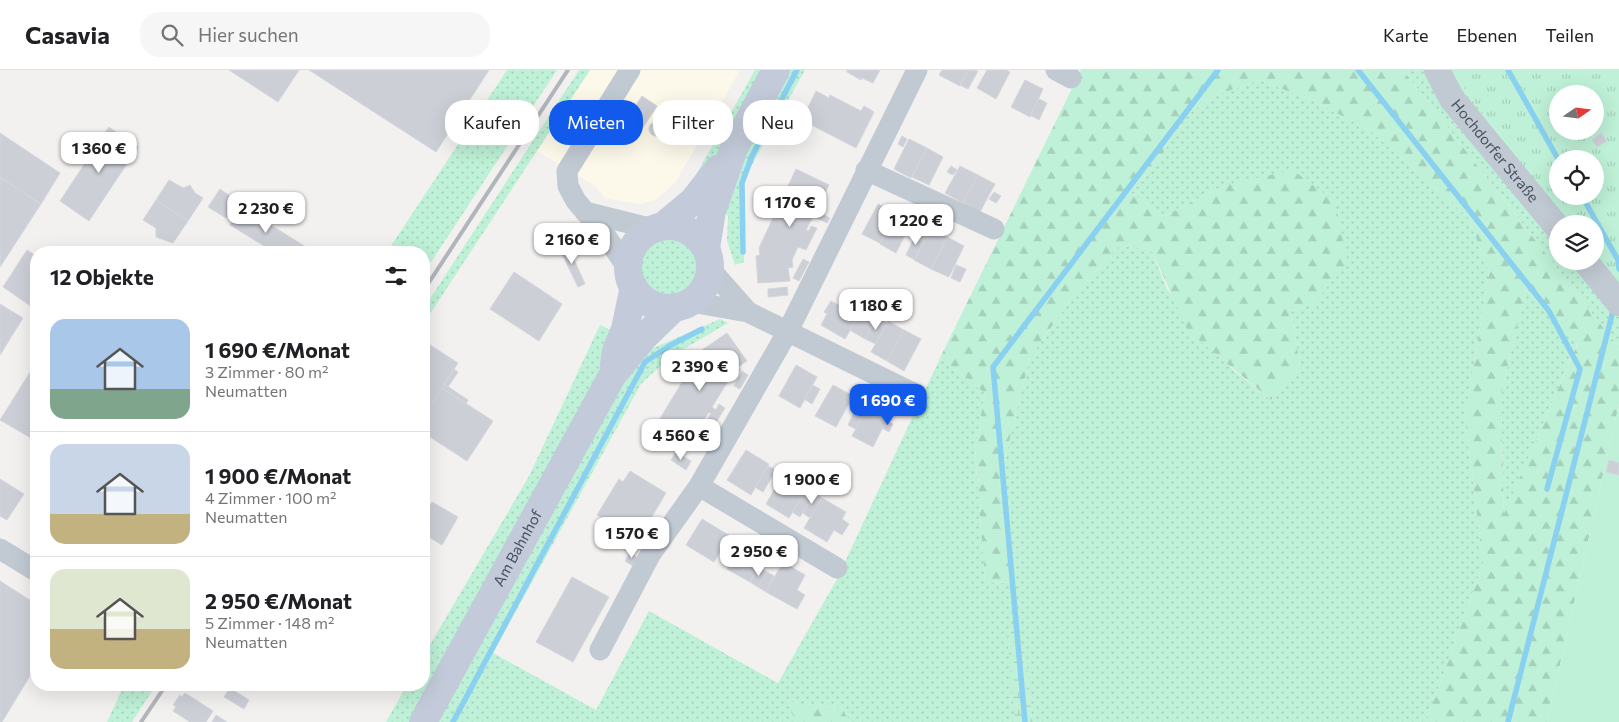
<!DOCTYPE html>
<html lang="de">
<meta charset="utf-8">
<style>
:root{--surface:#fff;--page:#f6f6f6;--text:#202124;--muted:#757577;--line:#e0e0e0;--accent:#125aeb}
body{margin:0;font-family:Commissioner,sans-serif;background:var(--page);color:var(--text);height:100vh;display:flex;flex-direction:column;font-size:19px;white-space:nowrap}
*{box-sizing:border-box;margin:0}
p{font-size:16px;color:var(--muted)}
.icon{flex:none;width:28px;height:28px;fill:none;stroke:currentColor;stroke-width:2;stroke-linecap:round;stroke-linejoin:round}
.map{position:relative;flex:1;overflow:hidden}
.details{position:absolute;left:30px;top:176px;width:400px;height:445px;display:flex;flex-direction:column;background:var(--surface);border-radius:20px;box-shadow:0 5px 20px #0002}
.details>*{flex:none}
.guide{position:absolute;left:445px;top:30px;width:475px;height:45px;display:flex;gap:10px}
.needle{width:32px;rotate:76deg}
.tools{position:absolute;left:1549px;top:15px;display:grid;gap:10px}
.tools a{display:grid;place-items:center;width:55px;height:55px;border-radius:50%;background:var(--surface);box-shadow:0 5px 20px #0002;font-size:25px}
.price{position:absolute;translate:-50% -42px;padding:0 11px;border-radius:10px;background:#fff;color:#222;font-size:16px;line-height:32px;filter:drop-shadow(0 1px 2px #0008)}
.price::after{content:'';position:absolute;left:50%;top:30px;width:15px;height:11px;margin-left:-8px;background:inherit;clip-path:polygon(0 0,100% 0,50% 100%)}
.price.on{background:var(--accent);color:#fff}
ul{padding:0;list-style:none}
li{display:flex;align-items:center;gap:15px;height:125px;padding:0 20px}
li+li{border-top:1px solid var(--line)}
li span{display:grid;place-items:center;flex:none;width:140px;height:100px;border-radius:15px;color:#555}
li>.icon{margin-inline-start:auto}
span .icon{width:60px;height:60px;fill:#fffc;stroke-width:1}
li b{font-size:21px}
h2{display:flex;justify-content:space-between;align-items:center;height:60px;padding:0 20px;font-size:21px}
.chip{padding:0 18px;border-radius:20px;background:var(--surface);box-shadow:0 5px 20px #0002;font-size:18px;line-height:45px}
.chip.on{background:var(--accent);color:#fff}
header{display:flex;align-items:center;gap:30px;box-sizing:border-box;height:70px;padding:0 25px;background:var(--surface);border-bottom:1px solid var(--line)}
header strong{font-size:24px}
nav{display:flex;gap:28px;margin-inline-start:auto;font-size:18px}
.search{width:350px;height:45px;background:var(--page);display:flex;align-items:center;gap:12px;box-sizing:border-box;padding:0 18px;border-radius:20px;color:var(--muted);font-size:19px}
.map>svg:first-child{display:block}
.commercial{fill:#fdf9ea}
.grass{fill:url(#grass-dots)}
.forest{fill:url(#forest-firs);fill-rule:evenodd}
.wetland{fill:url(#wetland-marsh)}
.park{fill:url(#park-tufts);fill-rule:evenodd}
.pitch{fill:#bef1d7}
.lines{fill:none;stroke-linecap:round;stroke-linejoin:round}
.stream{stroke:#8ad0f0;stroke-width:5.5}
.building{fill:#cccfd6;stroke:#d4d6dc}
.minor{stroke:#c1c9d3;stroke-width:21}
.tertiary{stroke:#c1c9d3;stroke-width:26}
.secondary{stroke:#c3cbda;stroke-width:28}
.rail{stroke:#b2b5bb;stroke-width:4}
.labels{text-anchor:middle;stroke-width:4;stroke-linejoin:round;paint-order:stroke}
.street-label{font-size:15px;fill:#47515f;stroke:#fff}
</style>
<header>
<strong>Casavia</strong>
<div class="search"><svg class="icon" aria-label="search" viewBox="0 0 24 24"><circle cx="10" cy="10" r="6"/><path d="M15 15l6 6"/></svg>Hier suchen</div>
<nav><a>Karte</a><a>Ebenen</a><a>Teilen</a></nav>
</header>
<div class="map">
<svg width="1619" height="652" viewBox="0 0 1619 652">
<defs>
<pattern id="grass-dots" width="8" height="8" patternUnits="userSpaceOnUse" patternTransform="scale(1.25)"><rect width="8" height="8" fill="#bef1d7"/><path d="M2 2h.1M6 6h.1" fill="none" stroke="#a5d0bb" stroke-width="1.8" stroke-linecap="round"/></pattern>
<pattern id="forest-firs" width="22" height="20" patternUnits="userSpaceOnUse" patternTransform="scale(1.25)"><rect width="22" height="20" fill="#bef1d7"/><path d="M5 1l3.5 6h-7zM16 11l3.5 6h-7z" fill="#a5d0bb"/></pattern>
<pattern id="wetland-marsh" width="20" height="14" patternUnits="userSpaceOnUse" patternTransform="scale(1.25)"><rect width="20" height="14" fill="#bef1d7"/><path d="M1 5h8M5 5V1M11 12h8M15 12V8" fill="none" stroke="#a5d0bb"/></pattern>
<pattern id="park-tufts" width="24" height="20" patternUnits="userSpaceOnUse" patternTransform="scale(1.25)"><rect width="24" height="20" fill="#bef1d7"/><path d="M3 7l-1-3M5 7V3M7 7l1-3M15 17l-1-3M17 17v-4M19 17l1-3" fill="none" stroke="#a5d0bb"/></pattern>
</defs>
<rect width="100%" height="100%" fill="#f3f1f0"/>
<path class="commercial" d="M590 0H740L675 113 655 130 639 134 605 128 595 116 537 81Z"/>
<path class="grass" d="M507 0H557L424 203V182H387Z
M579 0H590L424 253V238Z
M755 0H765L718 87 688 119Z
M787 0H805L744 109V192L735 195 727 171 728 146 720 139 740 87Z
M1403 0H1450L1568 154H1558V191H1595L1619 219V278Z
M1259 10 1316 32 1372 62 1468 147 1489 202 1465 348 1483 494 1426 652H1032L1027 596 1008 565 1015 652H850L842 638 788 632 796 652H386L407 615H424V585L529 406 600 255 644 276 653 278 720 249 728 253 670 287 641 314 493 583 596 640 649 541 778 613 837 509 940 288 985 323 975 379 985 512 1010 513 999 412 1030 287 1074 225 1119 176 1151 179 1167 219 1232 299 1271 330 1300 296 1291 241 1314 233 1225 115 1164 146 1131 123 1162 86 1181 50 1211 27Z
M638 198a32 32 0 1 1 64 0a32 32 0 1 1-64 0Z
M1526 220 1578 272 1504 445 1501 324Z
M124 615H156L132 652H107Z"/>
<path class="forest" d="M1081 0H1403L1619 278V334L1547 652H1426L1483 494 1465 348 1489 202 1468 147 1372 62 1316 32 1259 10 1211 27 1181 50 1162 86 1131 123 1164 146 1225 115 1293 100 1335 132 1348 192 1314 233 1291 241 1300 296 1271 330 1188 261 1151 179 1119 176 1074 225 1030 287 999 412 1010 513 985 512 975 379 985 323 940 288ZM1526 220 1578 273 1504 444 1501 324Z
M787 632 842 638 850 652H796Z"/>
<path class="wetland" d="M1007 563 1027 596 1032 652H1015Z"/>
<path class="park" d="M1450 0H1619V219L1595 188V154H1568ZM1558 24H1595V61H1558ZM1558 89H1595V126H1558Z"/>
<path class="pitch" d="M1619 334V652H1547Z"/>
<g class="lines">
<path class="stream" d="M1358 0 1549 241 1580 299 1547 419
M1508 0 1558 89
M1582 126 1618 190 1619 199
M743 182 742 113 752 86 797 0
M453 652 645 292 669 276 702 259
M1025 652 993 297 1218 0
M1508 652 1614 237"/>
</g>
<path class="building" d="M229 0H299L278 32Z
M309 0H489L436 82Z
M847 0H880L873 13 862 8 861 10 847 2Z
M942 0H968L960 16 939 5Z
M968 0 978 1 968 19 960 15Z
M987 0H1006L1010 2 996 29 977 18Z
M1025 10 1043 19 1030 47 1011 37Z
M816 21 829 28 830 25 861 41 864 36 874 42 856 78 802 50Z
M642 26 657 36 638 65 623 55Z
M1039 29 1047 33 1039 50 1030 45Z
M649 59a7 7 0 1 1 14 0a7 7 0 1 1-14 0Z
M109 57 138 77 89 151 60 131Z
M0 63 60 103 41 134 0 107Z
M1601 63 1607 71 1597 77 1592 70Z
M902 66 907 69 903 77 898 74Z
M909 69 927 78 911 108 894 99Z
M927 78 943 87 929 115 912 107Z
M951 96 957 100 953 105 947 102Z
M960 96 978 105 963 133 945 123Z
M796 99 829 115 806 160 809 161 811 156 817 158 806 180 798 177 792 190 793 197 788 198 790 211 758 213 756 186 760 185 759 178Z
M978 105 995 114 980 142 963 133Z
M0 107 41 134 0 197Z
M169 110 183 118 190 115 195 123 203 128 188 151 156 130Z
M220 119 237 131 226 148 208 137Z
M994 122 1001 126 996 133 989 129Z
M156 130 188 151 173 173 156 167V158L143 150Z
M878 134 896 143 880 173 862 164Z
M242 137 314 182H274L230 155Z
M818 142 830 148 827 153 815 147Z
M896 143 912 151 896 183 880 174Z
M930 159 947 167 931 199 914 190Z
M917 162 926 166 915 190 906 185Z
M947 167 964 176 949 207 931 199Z
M567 174 585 214 578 217 559 178Z
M27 180 36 186V231L32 237 3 217Z
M803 189 809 192 799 211 793 208Z
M956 195 966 199 960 212 951 208Z
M514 202 562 234 539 271 490 239Z
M787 217 788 225 768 227V219Z
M831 231 842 237 845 233 861 242 845 269 821 255 827 244 824 242Z
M0 234 23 248 0 285Z
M870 241 877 246 865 269 850 260 859 244 866 248Z
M877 247 887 253 876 274 865 269Z
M888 251 904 260 887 291 871 282Z
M904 260 921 269 904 301 887 291Z
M727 263 747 291 738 297 740 301 730 308 712 337 716 340 719 334 725 338 713 357 706 352 711 343 709 342 688 375 685 372 681 379 652 362 693 294 689 289Z
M424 271 458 293 424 346Z
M796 295 817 307 800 338 779 326Z
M32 299 36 301V371L0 350Z
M454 299 458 302 448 317 444 314Z
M742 301 748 305 740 319 734 316Z
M444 314 468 330 466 334 442 318Z
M812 315 820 319 812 334 804 329Z
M833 315 853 326 836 357 815 346Z
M442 318 493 351 467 391 424 363V346Z
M868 335 889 345 873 377 852 366Z
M856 338 864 343 856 359 848 355Z
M886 351 893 354 889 362 882 358Z
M746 380 769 394 751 425 727 410Z
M676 382 691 391 686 400 671 390Z
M1609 390 1619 393V405L1606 402Z
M768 396 776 400 763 422 755 417Z
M630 401 666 423 638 470 597 445 619 409 623 412Z
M784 403 807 418 789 448 766 434Z
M0 409 24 424 7 450 0 446Z
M806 420 814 425 800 447 792 442Z
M815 423 822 428 810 448 803 443Z
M822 428 846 442 842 449 849 454 842 465 834 460 827 472 804 458Z
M432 432 458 447 442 475 424 464V446Z
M702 449 730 466 714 492 686 475Z
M744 468 767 482 750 512 727 499Z
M630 483 638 488 633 496 625 491Z
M783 492 805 505 797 520 805 525 797 539 766 522Z
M424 493 429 496 424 505Z
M759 497 767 502 758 517 750 512Z
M767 502 774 506 766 522 758 517Z
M572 507 609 527 573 592 536 572Z
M0 511 36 534V596L2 652H0Z
M230 618 249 630 244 639 224 627Z
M185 623 213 641 206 652H190L173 641 176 637 173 635 180 625 182 627Z
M216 645 227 652H212Z"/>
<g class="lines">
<path class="minor" d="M1056 0 1071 8
M866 100 994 159
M585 142 653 159
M629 200 605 165 576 131 568 116 567 101 630 0
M711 200 748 242
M691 232 748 242 913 323
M699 416 837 498
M0 479 36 501
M600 580 650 485 699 416 788 261 917 0"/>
<g class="tertiary">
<path id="s1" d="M1437 0 1452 29 1558 158"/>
<path d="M1585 191 1619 233"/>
</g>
<g class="secondary">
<path d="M663 156 693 131 718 99"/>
<circle cx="669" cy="197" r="41"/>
<path d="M706 178 712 141 734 78 776 0"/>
<path d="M614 295 616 281 625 259 634 217"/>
<path id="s2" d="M423 652 612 306 643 268 675 237"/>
</g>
<path class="rail" d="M424 220 568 0
M141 652 166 615"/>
</g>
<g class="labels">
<g class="street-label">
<text dy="5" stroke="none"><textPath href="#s1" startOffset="100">Hochdorfer Straße</textPath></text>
<text dy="5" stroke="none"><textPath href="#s2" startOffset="198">Am Bahnhof</textPath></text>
</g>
</g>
</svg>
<div class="tools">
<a><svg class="needle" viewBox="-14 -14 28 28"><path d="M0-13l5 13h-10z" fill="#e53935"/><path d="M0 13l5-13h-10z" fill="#757577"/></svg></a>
<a><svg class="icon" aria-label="locate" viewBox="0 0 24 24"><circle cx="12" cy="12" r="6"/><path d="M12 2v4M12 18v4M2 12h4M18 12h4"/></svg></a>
<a><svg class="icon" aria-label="layers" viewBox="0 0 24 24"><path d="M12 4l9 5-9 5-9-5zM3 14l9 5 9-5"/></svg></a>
</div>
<b class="price" style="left:99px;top:104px">1 360 €</b>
<b class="price" style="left:790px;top:158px">1 170 €</b>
<b class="price" style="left:266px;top:164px">2 230 €</b>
<b class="price" style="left:916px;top:176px">1 220 €</b>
<b class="price" style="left:572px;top:195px">2 160 €</b>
<b class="price" style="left:876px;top:261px">1 180 €</b>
<b class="price" style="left:700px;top:322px">2 390 €</b>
<b class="price on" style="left:888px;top:356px">1 690 €</b>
<b class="price" style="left:681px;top:391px">4 560 €</b>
<b class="price" style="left:812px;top:435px">1 900 €</b>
<b class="price" style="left:632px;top:489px">1 570 €</b>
<b class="price" style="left:759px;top:507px">2 950 €</b>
<div class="guide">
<a class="chip">Kaufen</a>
<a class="chip on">Mieten</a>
<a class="chip">Filter</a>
<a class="chip">Neu</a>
</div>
<section class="details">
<h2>12 Objekte<svg class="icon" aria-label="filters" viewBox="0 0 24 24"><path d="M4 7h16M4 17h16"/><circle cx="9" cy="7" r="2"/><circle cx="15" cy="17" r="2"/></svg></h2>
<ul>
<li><span style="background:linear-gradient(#a9c7e8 70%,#7fa58c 0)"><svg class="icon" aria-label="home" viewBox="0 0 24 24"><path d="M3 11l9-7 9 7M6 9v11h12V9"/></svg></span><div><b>1 690 €/Monat</b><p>3 Zimmer · 80 m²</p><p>Neumatten</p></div></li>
<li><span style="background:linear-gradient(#c9d6e8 70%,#c2b280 0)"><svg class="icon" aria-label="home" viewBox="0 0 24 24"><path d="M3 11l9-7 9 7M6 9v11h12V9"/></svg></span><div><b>1 900 €/Monat</b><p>4 Zimmer · 100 m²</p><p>Neumatten</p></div></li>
<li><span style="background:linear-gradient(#dfe7d0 60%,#c2b280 0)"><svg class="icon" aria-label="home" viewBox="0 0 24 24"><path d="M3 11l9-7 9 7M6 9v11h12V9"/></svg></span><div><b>2 950 €/Monat</b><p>5 Zimmer · 148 m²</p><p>Neumatten</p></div></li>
</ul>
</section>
</div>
